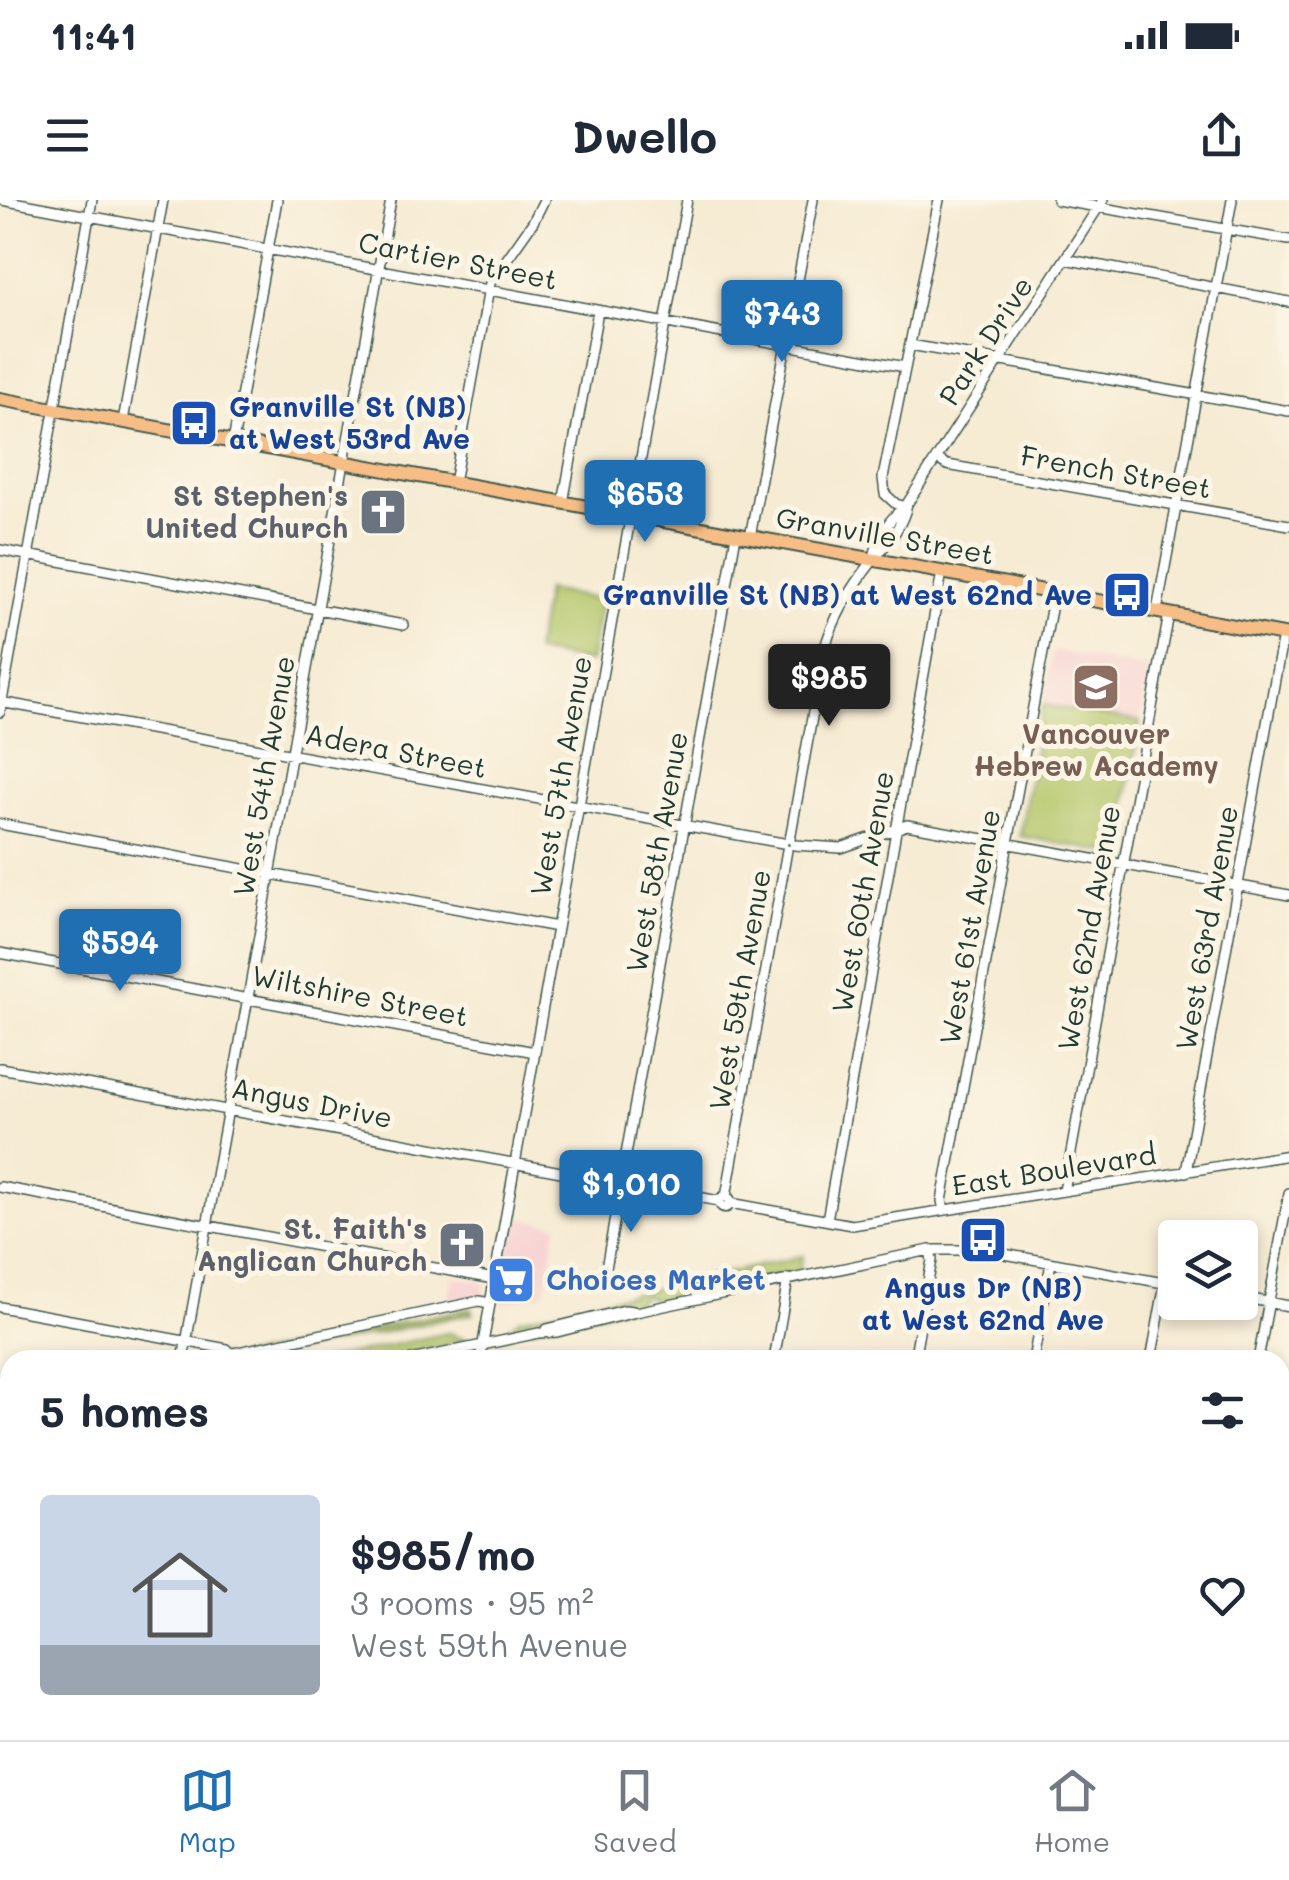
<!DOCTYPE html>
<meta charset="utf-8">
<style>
:root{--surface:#fff;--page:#f6f6f7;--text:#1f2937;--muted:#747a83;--line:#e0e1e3;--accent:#1f6fb2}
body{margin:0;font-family:Mali,sans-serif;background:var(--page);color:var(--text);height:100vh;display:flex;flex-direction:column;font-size:38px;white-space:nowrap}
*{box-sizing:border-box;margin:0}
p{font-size:32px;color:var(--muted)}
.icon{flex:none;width:55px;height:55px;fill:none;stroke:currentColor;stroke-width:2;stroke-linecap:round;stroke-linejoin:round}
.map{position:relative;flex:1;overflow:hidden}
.side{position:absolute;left:0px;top:1150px;width:1290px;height:390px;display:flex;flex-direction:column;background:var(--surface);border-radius:30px 30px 0 0;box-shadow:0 5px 15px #0003}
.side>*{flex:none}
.buttons{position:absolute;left:1158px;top:1020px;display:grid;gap:20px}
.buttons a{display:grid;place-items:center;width:100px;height:100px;border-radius:10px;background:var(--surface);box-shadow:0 5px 15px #0003;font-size:50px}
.price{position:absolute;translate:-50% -85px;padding:0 22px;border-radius:10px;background:var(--accent);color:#fff;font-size:32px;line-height:65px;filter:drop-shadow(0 2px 5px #0008)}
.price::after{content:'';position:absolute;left:50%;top:60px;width:30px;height:22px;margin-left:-15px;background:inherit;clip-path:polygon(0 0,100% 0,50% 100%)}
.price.selected{background:#222;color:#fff}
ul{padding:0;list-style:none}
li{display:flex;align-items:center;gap:30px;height:250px;padding:0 40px}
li+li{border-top:2px solid var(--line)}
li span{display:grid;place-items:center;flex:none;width:280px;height:200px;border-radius:10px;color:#555}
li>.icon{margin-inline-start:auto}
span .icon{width:120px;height:120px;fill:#fffc;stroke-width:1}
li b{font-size:42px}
h2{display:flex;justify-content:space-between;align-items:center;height:120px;padding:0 40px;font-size:42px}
.status{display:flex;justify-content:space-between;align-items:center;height:70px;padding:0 50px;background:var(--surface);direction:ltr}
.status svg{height:28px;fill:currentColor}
header{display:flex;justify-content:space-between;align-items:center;height:130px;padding:0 40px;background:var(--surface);font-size:45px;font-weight:800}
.tab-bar{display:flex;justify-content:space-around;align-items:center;height:140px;border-top:2px solid var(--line);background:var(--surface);font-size:28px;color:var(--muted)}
.tab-bar a{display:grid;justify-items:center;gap:5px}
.tab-bar .selected{color:var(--accent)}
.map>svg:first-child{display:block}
.built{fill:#f7cfd0}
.green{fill:#b3c669;stroke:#69824e;stroke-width:2.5}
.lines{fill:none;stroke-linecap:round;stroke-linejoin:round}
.minor-casing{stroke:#3f574c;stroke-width:12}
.major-casing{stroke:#3f574c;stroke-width:15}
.highway-casing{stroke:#3f574c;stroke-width:16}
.minor{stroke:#fff;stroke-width:9}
.major{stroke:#f6be86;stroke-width:11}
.highway{stroke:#f6be86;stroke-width:12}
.labels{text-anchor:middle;stroke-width:10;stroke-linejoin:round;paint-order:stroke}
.street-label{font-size:28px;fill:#1f3d34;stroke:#fcf5e5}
.transit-label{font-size:28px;font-weight:bold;fill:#164399;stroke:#fcf5e5;text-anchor:start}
.worship-label{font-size:28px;font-weight:bold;fill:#5b616d;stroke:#fcf5e5;text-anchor:end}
.education-label{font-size:28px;font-weight:bold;fill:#785e54;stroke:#fcf5e5}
.shop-label{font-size:28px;font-weight:bold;fill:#366cbe;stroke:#fcf5e5;text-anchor:start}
</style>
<div class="status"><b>11:41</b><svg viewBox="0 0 49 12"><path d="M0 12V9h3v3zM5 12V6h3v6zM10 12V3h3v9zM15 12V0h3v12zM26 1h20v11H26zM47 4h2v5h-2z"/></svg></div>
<header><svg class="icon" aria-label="menu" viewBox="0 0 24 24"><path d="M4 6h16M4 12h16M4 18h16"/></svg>Dwello<svg class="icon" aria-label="share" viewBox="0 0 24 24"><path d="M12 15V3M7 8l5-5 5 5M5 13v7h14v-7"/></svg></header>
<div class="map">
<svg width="1289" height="1540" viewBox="0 0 1289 1540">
<rect width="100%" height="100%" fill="#fcf5e5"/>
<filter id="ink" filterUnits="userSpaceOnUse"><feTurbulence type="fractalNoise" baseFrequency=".01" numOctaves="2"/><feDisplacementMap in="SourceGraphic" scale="20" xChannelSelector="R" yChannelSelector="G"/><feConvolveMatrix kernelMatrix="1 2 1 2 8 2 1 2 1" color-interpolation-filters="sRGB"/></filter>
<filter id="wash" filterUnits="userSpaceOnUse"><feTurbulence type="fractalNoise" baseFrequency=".0048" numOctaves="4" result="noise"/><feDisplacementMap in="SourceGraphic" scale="40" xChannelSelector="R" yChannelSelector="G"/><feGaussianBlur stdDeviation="2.25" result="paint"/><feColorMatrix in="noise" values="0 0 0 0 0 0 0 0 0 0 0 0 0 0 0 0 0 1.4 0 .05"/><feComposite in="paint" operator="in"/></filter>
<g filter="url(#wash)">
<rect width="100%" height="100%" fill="#f6ebd3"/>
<path class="built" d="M1053 451 1149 469 1140 522 1043 505Z
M512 1016 557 1025 546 1090 542 1094 504 1103 497 1100 496 1094Z
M453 1076 484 1082 485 1094 448 1101Z
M607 1530H689L687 1540H606Z"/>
<path class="green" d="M546 390 601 400 590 462 535 452Z
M1043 505 1140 522 1117 654 1020 636Z
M803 1056 798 1073 758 1078 757 1075 749 1077V1080L657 1100 644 1096 632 1106 530 1128 520 1127 500 1135 520 1119Z
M471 1108 472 1113 255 1160H228Z
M448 1133 467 1139 382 1160H324Z
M709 1530H767L821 1540H708Z"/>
</g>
<g filter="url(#ink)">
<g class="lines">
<g class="minor-casing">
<path id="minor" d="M2 0 905 167
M1057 0 1289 40
M1065 59 1289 102
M910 145 1289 211
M123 221 163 0
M233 242 277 0
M937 259 947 265 1289 325
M454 283 490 83 533 22 544 0
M563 303 598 111
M906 307 896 304 885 294 883 278 939 0
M750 337 813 0
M0 350 403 425
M874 358C877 340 890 315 906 307
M1157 411 1232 0
M0 502 783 643
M0 512 92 0
M0 624 557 727
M790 639 824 451C833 417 852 387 874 359 888 342 903 326 907 304L1103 0
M794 645 841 648 907 625 1289 695
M0 753 535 852
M0 868 615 982
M1186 972 1283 435
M622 977 736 335
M627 984 719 1001
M0 987 494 1079
M1064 991 1169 414
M719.5 1002a5.5 5.5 0 1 1 11 0a5.5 5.5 0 1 1-11 0Z
M726 997 787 650
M730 1003 852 1025 1289 955
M944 1010 942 1001 1054 393
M827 1020 942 372
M605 1074 620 989
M1240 1097 1289 1106
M0 1107 227 1149 231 1153
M547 1129 625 1110 633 1111
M183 1160 391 0
M200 1160 479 1101 490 1103
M411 1160 539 1133 557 1132 636 1112 930 1050H982L1175 1085
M480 1160 687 0
M774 1160 788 1079
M914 1160 932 1060 930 1050
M1033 1160 1051 1063
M1151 1160 1165 1083
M1258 1160 1289 993
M0 1204 10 1202
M0 1249 10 1247
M1280 1249 1289 1244
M1280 1323 1289 1343
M10 1459 6 1465 10 1470
M785 1530 837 1540
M0 1531 10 1472
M112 1540 115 1530
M413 1540 414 1530
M593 1540 595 1530
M848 1540 850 1530"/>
</g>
<g class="major-casing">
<path id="major" d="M1280 1398 1289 1394
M967 1540 989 1530"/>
</g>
<g class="highway-casing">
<path id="highway" d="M0 199 1289 436"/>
</g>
<use href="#minor" class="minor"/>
<use href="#major" class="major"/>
<use href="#highway" class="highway"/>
</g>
</g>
<defs>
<g id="bus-square" transform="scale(2.5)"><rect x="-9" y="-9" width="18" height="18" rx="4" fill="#1a4fb4" stroke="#fcf5e5"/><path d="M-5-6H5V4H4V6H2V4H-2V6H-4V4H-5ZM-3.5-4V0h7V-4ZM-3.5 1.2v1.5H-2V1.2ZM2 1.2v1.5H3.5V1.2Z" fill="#fff"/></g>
<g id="church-square" transform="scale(2.5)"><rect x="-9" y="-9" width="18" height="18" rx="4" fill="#6b7280" stroke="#fcf5e5"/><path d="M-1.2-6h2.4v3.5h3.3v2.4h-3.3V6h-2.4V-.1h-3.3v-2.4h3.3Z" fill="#fff"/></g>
<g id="school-square" transform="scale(2.5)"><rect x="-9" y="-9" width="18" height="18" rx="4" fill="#8d6e63" stroke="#fcf5e5"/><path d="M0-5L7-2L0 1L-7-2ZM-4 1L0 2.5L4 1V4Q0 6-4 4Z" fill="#fff"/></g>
<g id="supermarket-square" transform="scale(2.5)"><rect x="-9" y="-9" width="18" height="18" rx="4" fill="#3f7fe0" stroke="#fcf5e5"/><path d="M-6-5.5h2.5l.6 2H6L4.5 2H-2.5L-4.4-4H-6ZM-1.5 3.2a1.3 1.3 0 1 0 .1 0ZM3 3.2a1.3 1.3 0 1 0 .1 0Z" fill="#fff"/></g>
</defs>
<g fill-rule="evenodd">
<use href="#bus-square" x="194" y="223"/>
<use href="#church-square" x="383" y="312"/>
<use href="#bus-square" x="1127" y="395"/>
<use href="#school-square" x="1096" y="487"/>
<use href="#bus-square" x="983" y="1040"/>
<use href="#church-square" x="462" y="1045"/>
<use href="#supermarket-square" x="511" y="1080"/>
</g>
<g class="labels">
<g class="street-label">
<text transform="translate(458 61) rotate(11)" y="10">Cartier Street</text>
<text transform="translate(986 141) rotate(-57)" y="10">Park Drive</text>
<text transform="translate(1116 272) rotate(10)" y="10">French Street</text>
<text transform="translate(885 336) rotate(10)" y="10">Granville Street</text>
<text transform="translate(396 551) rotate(11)" y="10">Adera Street</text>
<text transform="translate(264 576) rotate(-80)" y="10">West 54th Avenue</text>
<text transform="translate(561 576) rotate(-80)" y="10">West 57th Avenue</text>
<text transform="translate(657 652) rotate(-80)" y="10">West 58th Avenue</text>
<text transform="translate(863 692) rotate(-80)" y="10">West 60th Avenue</text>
<text transform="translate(970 727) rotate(-80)" y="10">West 61st Avenue</text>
<text transform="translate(1089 728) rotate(-80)" y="10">West 62nd Avenue</text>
<text transform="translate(1207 728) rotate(-80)" y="10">West 63rd Avenue</text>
<text transform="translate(740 790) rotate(-80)" y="10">West 59th Avenue</text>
<text transform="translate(360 796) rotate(11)" y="10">Wiltshire Street</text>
<text transform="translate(312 903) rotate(11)" y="10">Angus Drive</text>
<text transform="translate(1054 970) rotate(-9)" y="10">East Boulevard</text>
</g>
<g class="transit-label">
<text x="229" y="217">Granville St (NB)<tspan x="229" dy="32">at West 53rd Ave</tspan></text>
<text x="1092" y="405" text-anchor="end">Granville St (NB) at West 62nd Ave</text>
<text x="983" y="1098" text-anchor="middle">Angus Dr (NB)<tspan x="983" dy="32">at West 62nd Ave</tspan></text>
</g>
<g class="worship-label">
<text x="348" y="306">St Stephen's<tspan x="348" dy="32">United Church</tspan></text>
<text x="427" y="1039">St. Faith's<tspan x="427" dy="32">Anglican Church</tspan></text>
</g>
<g class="education-label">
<text x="1096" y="544">Vancouver<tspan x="1096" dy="32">Hebrew Academy</tspan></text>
</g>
<g class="shop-label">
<text x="546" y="1090">Choices Market</text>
</g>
</g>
</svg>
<div class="buttons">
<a><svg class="icon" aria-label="layers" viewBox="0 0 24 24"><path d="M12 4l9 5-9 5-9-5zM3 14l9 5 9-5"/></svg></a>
</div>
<b class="price" style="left:782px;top:165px">$743</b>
<b class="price" style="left:645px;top:345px">$653</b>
<b class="price selected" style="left:829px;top:529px">$985</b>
<b class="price" style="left:120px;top:794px">$594</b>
<b class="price" style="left:631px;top:1035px">$1,010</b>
<section class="side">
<h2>5 homes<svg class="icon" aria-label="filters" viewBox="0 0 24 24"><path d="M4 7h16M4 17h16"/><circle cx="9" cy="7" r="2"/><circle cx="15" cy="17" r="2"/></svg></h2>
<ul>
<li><span style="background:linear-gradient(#c9d6e8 75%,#9aa5b1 0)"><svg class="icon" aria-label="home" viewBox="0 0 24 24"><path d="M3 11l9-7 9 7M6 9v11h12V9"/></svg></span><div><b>$985/mo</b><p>3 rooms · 95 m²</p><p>West 59th Avenue</p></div><svg class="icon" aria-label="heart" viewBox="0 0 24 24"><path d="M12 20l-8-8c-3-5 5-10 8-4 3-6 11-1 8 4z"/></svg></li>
</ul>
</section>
</div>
<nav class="tab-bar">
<a class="selected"><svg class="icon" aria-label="map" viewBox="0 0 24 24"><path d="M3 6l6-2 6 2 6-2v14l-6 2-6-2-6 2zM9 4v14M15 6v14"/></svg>Map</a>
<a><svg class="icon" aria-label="saved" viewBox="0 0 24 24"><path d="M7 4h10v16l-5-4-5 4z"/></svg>Saved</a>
<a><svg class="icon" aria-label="home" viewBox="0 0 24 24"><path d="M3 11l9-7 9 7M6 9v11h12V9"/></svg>Home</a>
</nav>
